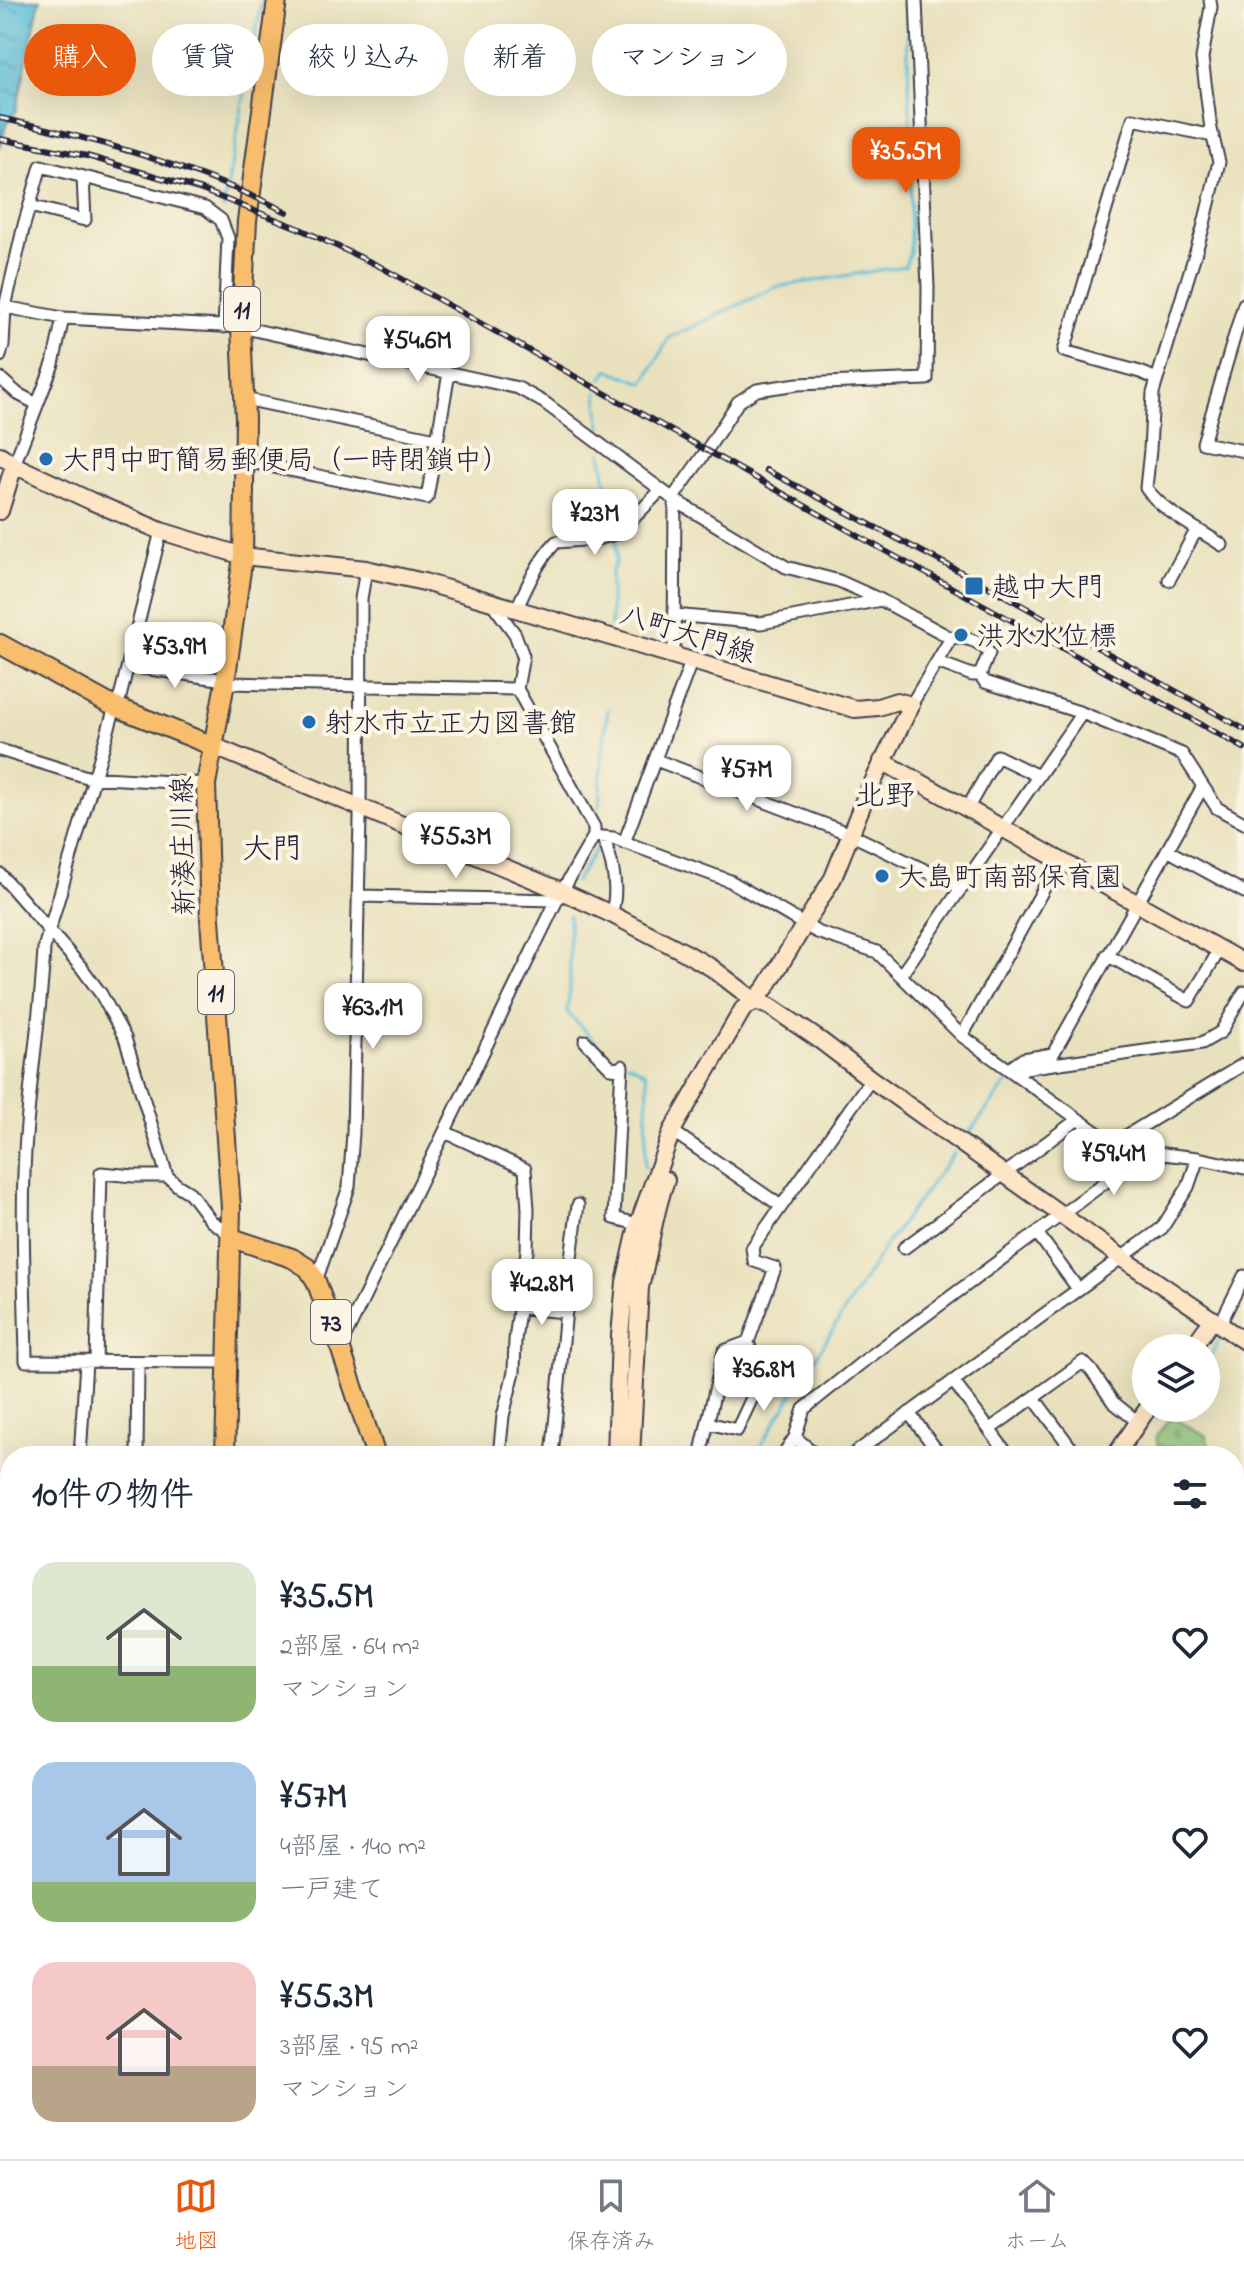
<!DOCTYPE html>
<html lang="ja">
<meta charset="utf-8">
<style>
:root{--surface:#fff;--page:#f6f6f7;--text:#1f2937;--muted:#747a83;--line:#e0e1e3;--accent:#ea580c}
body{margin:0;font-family:"Indie Flower","Klee One",sans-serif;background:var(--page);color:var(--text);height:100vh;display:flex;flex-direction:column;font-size:30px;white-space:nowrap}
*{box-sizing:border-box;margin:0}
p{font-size:26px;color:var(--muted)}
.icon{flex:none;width:44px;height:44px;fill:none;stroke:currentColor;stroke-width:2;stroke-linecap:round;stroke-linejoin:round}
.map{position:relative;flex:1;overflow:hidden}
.details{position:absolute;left:0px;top:1446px;width:1244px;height:714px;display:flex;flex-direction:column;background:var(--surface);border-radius:32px 32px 0 0;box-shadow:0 8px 32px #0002}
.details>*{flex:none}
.hud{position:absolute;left:24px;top:24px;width:800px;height:72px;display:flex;gap:16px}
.controls{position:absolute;left:1132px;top:1334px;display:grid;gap:16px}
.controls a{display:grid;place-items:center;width:88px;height:88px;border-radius:50%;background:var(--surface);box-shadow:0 8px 32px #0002;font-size:40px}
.price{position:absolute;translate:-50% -68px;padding:0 18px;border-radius:16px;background:#fff;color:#222;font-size:26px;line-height:52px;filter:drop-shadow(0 2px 4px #0008)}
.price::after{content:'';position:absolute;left:50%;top:48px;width:24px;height:18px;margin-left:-12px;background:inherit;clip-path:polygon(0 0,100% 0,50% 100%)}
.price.on{background:var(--accent);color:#fff}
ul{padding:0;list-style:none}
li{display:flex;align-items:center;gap:24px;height:200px;padding:0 32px}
li span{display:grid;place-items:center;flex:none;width:224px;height:160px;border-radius:24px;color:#555}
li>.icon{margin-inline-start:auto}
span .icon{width:96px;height:96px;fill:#fffc;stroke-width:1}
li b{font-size:34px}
h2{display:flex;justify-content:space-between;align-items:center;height:96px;padding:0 32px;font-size:34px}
.chip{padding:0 28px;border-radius:36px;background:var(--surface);box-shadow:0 8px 32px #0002;font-size:28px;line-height:72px}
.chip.on{background:var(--accent);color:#fff}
.tab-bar{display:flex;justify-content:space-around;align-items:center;height:112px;border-top:2px solid var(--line);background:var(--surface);font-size:22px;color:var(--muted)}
.tab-bar a{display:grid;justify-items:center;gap:4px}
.tab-bar .on{color:var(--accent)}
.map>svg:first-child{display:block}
.cemetery{fill:url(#cemetery-stones);stroke:#56735a;stroke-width:2}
.pitch{fill:#8bc478;stroke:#56735a;stroke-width:2}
.water{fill:url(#water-ripples);stroke:#3e708a;stroke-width:2}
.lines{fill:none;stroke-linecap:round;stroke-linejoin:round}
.stream{stroke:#5bbed9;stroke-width:3}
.street-casing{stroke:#403f4e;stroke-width:15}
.secondary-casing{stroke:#403f4e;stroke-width:20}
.primary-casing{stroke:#403f4e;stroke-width:22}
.street{stroke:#fff;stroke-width:11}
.secondary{stroke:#fde5c5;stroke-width:16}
.primary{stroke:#f9be6d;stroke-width:18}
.rail-casing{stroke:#22223b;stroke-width:6}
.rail{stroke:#fcf5e5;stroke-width:3;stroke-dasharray:9;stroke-linecap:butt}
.poi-dot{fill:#1f6fb2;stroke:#fcf5e5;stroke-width:3}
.labels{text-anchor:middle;stroke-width:8;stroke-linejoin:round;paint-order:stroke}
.shield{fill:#fcf5e5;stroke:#63616e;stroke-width:2}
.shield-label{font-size:26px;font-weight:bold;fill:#22223b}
.poi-label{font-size:28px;fill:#22223b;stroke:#fcf5e5;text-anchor:start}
.street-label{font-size:28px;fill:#22223b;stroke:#fcf5e5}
.neighbourhood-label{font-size:30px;fill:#22223b;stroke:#fcf5e5}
</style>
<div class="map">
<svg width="1244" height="2159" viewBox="0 0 1244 2159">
<defs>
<pattern id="cemetery-stones" width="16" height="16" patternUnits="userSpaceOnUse" patternTransform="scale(2)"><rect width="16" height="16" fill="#8bc478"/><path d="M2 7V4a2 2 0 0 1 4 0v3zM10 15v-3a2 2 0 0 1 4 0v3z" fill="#78a869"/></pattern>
<pattern id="water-ripples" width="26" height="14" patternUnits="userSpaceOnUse" patternTransform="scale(2)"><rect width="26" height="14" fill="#5bbed9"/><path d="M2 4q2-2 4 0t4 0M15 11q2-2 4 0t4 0" fill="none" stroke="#4b9ab1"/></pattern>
</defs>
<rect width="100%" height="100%" fill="#fcf5e5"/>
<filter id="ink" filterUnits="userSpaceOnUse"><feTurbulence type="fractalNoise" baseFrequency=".0125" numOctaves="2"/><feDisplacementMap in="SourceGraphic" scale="16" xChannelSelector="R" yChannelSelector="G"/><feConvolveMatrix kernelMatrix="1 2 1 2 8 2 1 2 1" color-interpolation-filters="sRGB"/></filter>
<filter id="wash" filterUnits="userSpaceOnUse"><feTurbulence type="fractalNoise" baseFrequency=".006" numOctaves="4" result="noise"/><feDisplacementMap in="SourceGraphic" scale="32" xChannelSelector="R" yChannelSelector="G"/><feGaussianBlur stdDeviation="1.8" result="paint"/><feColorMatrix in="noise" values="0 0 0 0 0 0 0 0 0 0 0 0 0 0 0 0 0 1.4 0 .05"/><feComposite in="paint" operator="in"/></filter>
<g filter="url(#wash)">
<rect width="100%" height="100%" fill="#e9e1bd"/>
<path class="cemetery" d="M1171 1417 1205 1435 1211 1450 1158 1447 1156 1436Z"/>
<path class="pitch" d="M1243 1645H1244V1817L1234 1814V1649Z
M709 2150H923L921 2159H707Z"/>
<path class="water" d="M0 0H40L16 111 6 125 0 148Z
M0 1746 10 1780V1879L0 1845Z
M10 2144V2150H46L45 2159H6Z
M625 2150H658L657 2159H628V2157L624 2156Z"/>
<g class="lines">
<path class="stream" d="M223 209 262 0
M602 378 609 370 644 383 669 338 776 287 905 266 910 252 911 139 906 0
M597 393 602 438
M601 453 615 531
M611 626V573L616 561V538
M599 810 602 753 608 709
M575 882 597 847
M569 916 570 989 567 1012 608 1055 617 1061
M628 1063 646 1073 648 1084 645 1167
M970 1132 1011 1077
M1206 1365 1220 1338
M1155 1418 1170 1408
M754 1456 887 1243 954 1153
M1129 1456 1135 1449
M928 2159 930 2150"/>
</g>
</g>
<g filter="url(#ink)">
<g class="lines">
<g class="street-casing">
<path id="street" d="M1210 0 1211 7 1202 58 1211 129 1219 162 1203 228 1153 393 1150 450 1146 488C1162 511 1198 529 1222 545
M30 206 85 220 83 177
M1244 304 1203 443 1244 451
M5 307 63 318 241 327 518 388 545 403 676 501 786 567 839 581 881 600 951 638C966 637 979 640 989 653L980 675
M0 356 3 345 5 307 24 225 41 166 205 208 221 220 228 238 224 327
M0 378 18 394 37 404
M1157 379 1140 372 1064 351 1133 119 1213 136
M244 399 436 439
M245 461 427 498 449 373
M14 465 53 364 63 318
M161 531 120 697 115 707 44 948C41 1016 29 1083 25 1151 21 1221 25 1291 26 1361L228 1362
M1169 580 1197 529
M516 610C527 586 538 561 556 542L597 539 619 533 661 490
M674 615 761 623 881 600
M674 656 675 495 707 450 738 402 757 390 798 384 927 379 928 288 916 0
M937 662 972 675H980L985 682 1082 713 1182 754 1217 808 1244 823
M129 666 225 680
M225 683 517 689
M911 705 951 638
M0 750 87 777 206 784
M656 760 850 834 962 888
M967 809 997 756 1038 776
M594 836 613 838 730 881 817 932 877 952 962 1036 1113 1144 1146 1152 1198 1158 1244 1168
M603 837C612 860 620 889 611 914
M624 843 691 662
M1167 850 1244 892
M0 874 81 967 101 994 125 1038 167 1176 177 1185 190 1193 211 1221 223 1229 231 1237
M359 896 557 900
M1107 955 1189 1001 1220 949
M901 975 1082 713
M962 1036 1059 861
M585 1041 611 1068 622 1069
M622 1066 614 1218 645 1226
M1009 1069 1023 1059 1053 1054 1202 788
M1018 1076 1021 1071 1025 1068 1202 1043 1221 1032 1244 992
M672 1131 781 1206
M445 1132 525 1169 528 1209 527 1251 515 1340 514 1372 503 1416 499 1456
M1113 1144 1244 1064
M1037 1233 1078 1289
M904 1248 1077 1120
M316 1281 349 1187 353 1133 360 818 361 599 366 569
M520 1308 566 1312
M1220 1324 1244 1276
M340 1347 557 900 594 836V827L517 689 523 656 515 634 492 603
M96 1361 101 1173 134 1176H167
M953 1381 1009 1456
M1034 1398 1077 1456
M909 1413 941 1456
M708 1423 737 1430 758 1385V1371L748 1342
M990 1429 1083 1362 1091 1370 1113 1402 1138 1422
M795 1437 817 1456
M80 1456 86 1362
M137 1456 138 1362
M552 1456 571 1258 578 1205
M700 1456 724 1351 748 1342 775 1268 754 1261 752 1248 871 1079
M782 1456 795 1437 804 1409 860 1364 1146 1152
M851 1456 1162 1228 1188 1187 1198 1158
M0 1528H10
M0 1580 10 1581
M0 1610 10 1614
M1234 1891 1244 1893
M1234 2115 1244 2117
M1214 2150 1244 2157
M113 2159 117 2150
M331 2159 335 2150
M1174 2159 1176 2150
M1204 2159 1206 2150"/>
</g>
<g class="secondary-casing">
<path id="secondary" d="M0 455 14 465 91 501 161 531 243 556 366 569 424 582 855 709 878 707 897 701 911 705 865 798 833 878 767 986 755 1001 743 1009 672 1131 638 1225 625 1282 620 1335 616 1456
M0 511 14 465
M213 746 561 891 611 914 684 952 712 968 755 1001 771 1007 821 1041 871 1079 1122 1258 1244 1341
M882 761 1244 963
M1192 1348 1213 1319
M631 1456 640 1287C650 1251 653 1215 666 1180
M1115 1456 1148 1408
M0 2039 10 2042
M368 2150 411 2159
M599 2159 600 2150
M941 2159 943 2150"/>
</g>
<g class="primary-casing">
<path id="primary" d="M0 644 109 704 213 746
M232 1238 292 1258 308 1268 316 1281 340 1347 376 1456
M225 1456 231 1208 210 919 206 784 225 683 243 556 245 419 241 327 247 221 277 0
M480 2150 483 2159
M230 2159 233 2150"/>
</g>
<use href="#street" class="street"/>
<use href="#secondary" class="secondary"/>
<use href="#primary" class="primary"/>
<g class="rail-casing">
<path id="rail" d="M0 118C98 139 197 168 287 212
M0 139 87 156 199 189 298 228 379 266 878 547 1244 748
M766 470 978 581 1244 729"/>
</g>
<use href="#rail" class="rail"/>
</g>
</g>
<g class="poi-dot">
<circle cx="46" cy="459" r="8"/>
<rect x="964" y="576" width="20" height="20" rx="4"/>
<circle cx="961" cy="635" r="8"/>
<circle cx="309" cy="722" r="8"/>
<circle cx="882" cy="876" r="8"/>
</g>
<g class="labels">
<g class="shield">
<rect x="224" y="287" width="36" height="44" rx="6"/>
<rect x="198" y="970" width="36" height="44" rx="6"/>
<rect x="311" y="1300" width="40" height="44" rx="6"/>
</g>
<g class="shield-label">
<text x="242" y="318">11</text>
<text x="216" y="1001">11</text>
<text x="331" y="1331">73</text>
</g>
<g class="poi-label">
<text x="62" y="469">大門中町簡易郵便局（一時閉鎖中）</text>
<text x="992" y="596">越中大門</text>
<text x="977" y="645">洪水水位標</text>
<text x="325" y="732">射水市立正力図書館</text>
<text x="898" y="886">大島町南部保育園</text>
</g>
<g class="street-label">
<text transform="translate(688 633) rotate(17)" y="10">八町大門線</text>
<text transform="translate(182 846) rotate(-91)" y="10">新湊庄川線</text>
</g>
<g class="neighbourhood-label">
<text x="885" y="805">北野</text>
<text x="272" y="858">大門</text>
</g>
</g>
</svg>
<div class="controls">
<a><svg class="icon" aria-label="layers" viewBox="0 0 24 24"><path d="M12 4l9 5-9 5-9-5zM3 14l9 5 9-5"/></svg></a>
</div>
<b class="price on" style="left:906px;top:195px">¥35.5M</b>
<b class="price" style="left:418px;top:384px">¥54.6M</b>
<b class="price" style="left:595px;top:557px">¥23M</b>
<b class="price" style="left:175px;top:690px">¥53.9M</b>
<b class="price" style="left:747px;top:813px">¥57M</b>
<b class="price" style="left:456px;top:880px">¥55.3M</b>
<b class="price" style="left:373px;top:1051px">¥63.1M</b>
<b class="price" style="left:1114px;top:1197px">¥59.4M</b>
<b class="price" style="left:542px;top:1327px">¥42.8M</b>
<b class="price" style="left:764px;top:1413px">¥36.8M</b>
<div class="hud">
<a class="chip on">購入</a>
<a class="chip">賃貸</a>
<a class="chip">絞り込み</a>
<a class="chip">新着</a>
<a class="chip">マンション</a>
</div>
<section class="details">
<h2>10件の物件<svg class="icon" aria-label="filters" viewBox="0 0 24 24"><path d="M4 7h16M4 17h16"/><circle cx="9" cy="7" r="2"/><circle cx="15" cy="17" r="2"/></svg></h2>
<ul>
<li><span style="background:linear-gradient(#dfe7d0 65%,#8fb573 0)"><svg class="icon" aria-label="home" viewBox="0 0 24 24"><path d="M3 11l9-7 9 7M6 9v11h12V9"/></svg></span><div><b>¥35.5M</b><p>2部屋 · 64 m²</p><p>マンション</p></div><svg class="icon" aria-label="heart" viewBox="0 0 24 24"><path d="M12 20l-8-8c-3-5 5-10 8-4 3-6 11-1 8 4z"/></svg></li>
<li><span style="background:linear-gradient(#a9c7e8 75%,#8fb573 0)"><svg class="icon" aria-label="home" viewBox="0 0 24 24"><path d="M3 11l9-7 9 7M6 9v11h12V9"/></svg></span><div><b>¥57M</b><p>4部屋 · 140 m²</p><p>一戸建て</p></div><svg class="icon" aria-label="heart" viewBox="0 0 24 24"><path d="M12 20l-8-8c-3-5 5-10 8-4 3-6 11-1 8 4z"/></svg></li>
<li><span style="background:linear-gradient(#f6c9c9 65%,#b9a48a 0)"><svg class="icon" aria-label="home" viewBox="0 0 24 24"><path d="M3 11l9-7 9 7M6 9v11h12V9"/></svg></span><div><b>¥55.3M</b><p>3部屋 · 95 m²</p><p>マンション</p></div><svg class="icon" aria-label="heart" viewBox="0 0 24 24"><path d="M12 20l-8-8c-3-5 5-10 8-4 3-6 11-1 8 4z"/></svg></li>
</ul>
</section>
</div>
<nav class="tab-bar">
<a class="on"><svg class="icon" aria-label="map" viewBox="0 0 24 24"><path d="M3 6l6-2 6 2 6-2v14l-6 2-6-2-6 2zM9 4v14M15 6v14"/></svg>地図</a>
<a><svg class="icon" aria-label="saved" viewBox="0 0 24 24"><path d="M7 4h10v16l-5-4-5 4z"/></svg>保存済み</a>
<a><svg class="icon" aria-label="home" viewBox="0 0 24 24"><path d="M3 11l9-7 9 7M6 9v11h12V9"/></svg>ホーム</a>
</nav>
